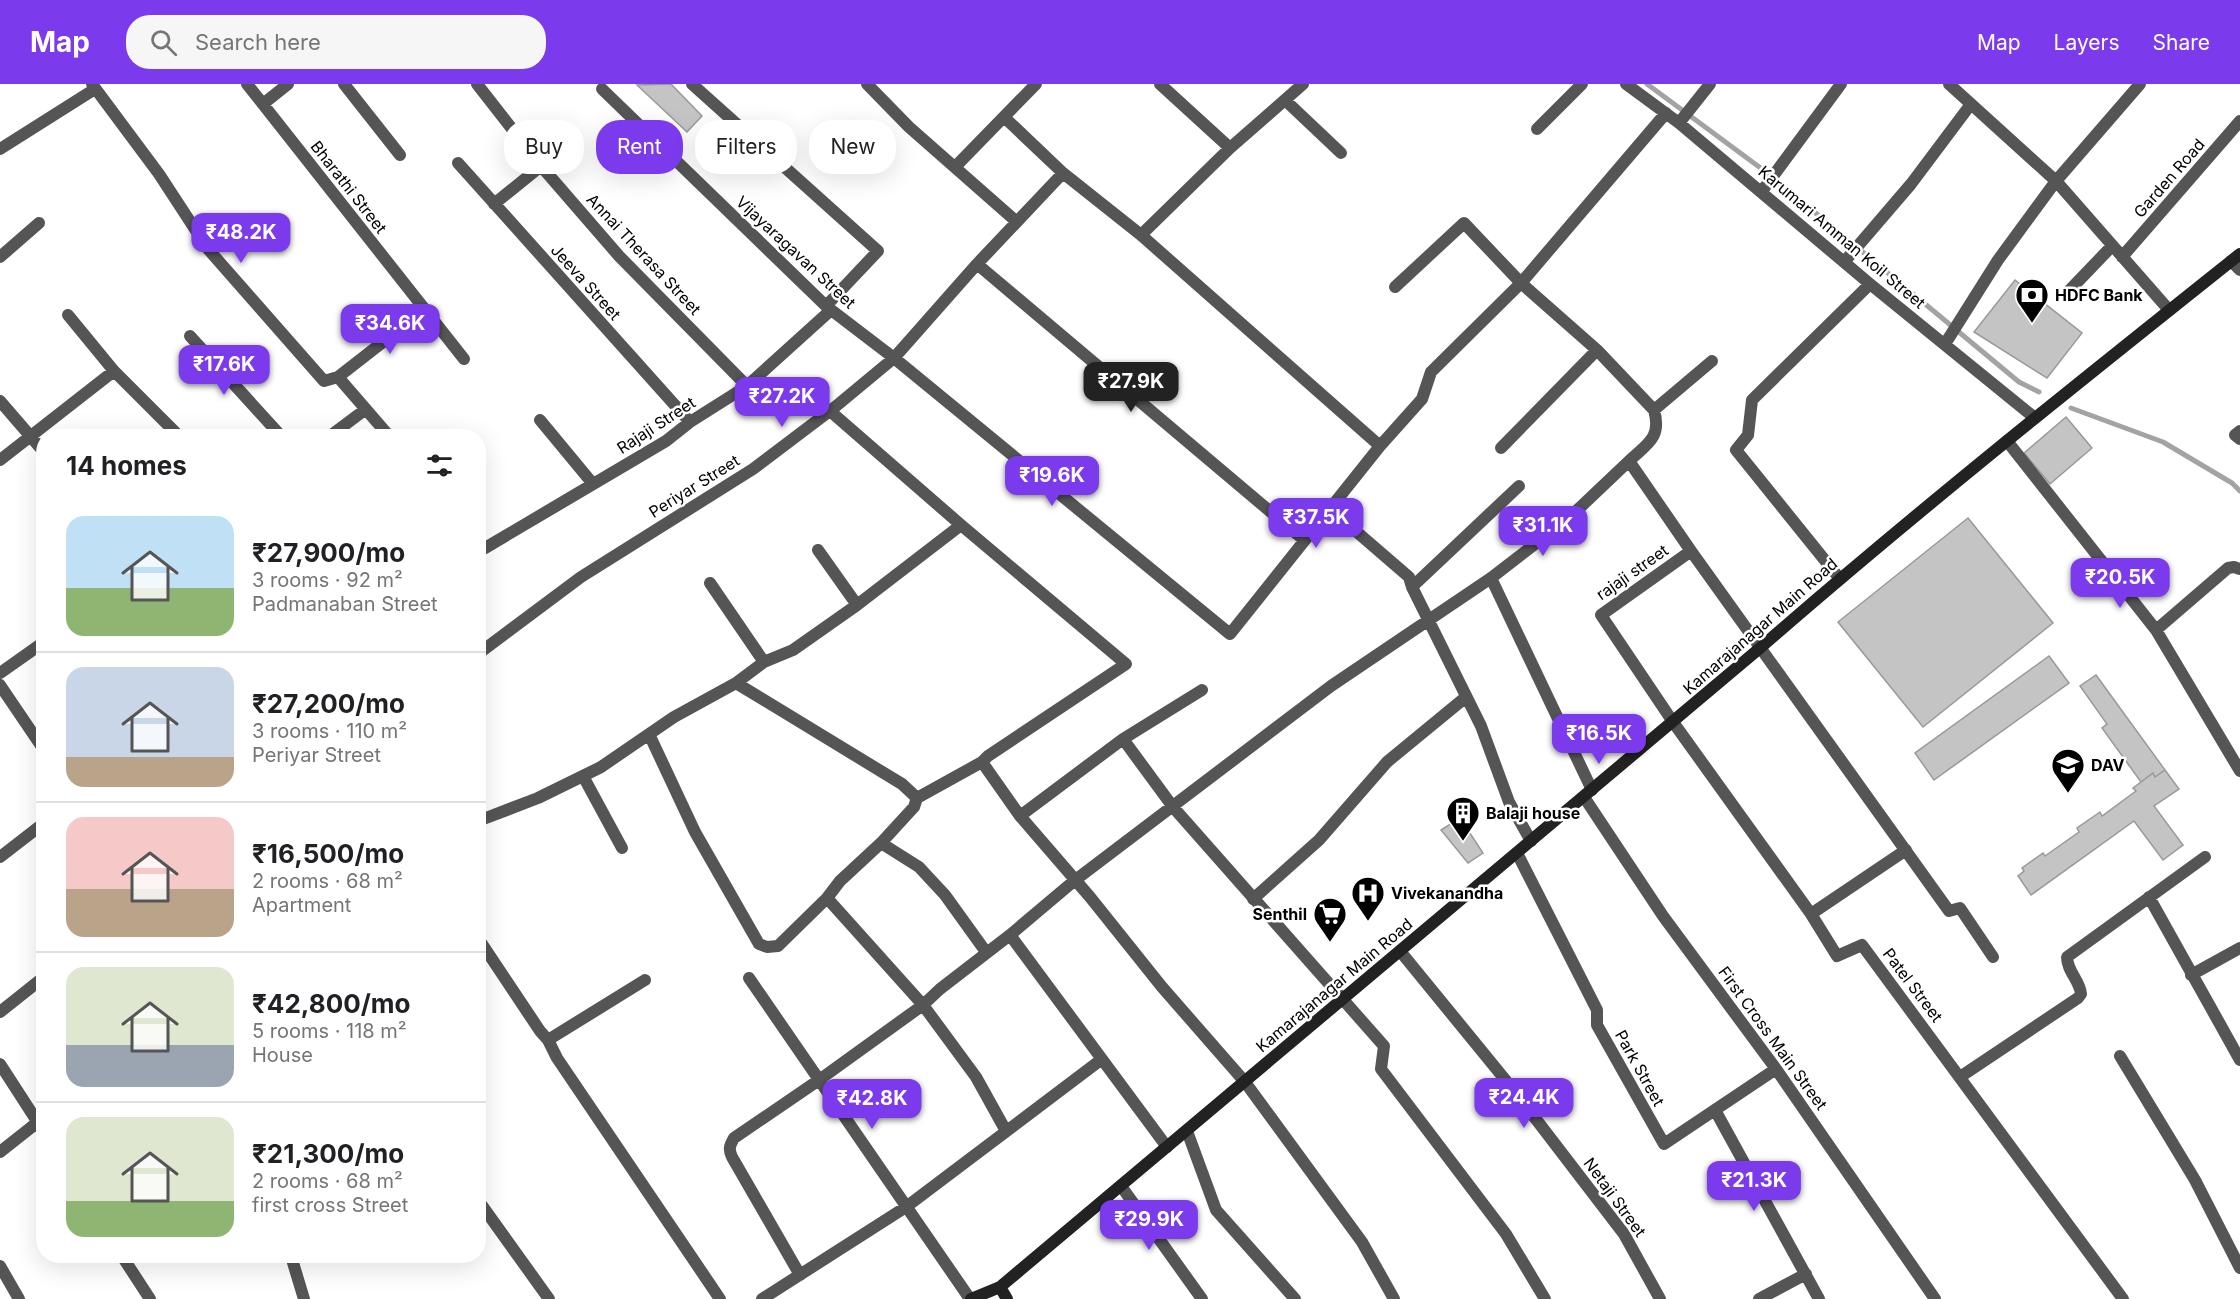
<!DOCTYPE html>
<meta charset="utf-8">
<style>
:root{--surface:#fff;--page:#f6f6f6;--text:#202124;--muted:#757577;--line:#e0e0e0;--accent:#7c3aed}
body{margin:0;font-family:Inter,sans-serif;background:var(--page);color:var(--text);height:100vh;display:flex;flex-direction:column;font-size:22px;white-space:nowrap}
*{box-sizing:border-box;margin:0}
p{font-size:20px;color:var(--muted)}
.icon{flex:none;width:33px;height:33px;fill:none;stroke:currentColor;stroke-width:2;stroke-linecap:round;stroke-linejoin:round}
.map{position:relative;flex:1;overflow:hidden}
.panel{position:absolute;left:36px;top:345px;width:450px;height:834px;display:flex;flex-direction:column;background:var(--surface);border-radius:24px;box-shadow:0 6px 24px #0002}
.panel>*{flex:none}
.banner{position:absolute;left:504px;top:36px;width:570px;height:54px;display:flex;gap:12px}
.price{position:absolute;translate:-50% -51px;padding:0 14px;border-radius:12px;background:var(--accent);color:#fff;font-size:20px;line-height:39px;filter:drop-shadow(0 2px 3px #0008)}
.price::after{content:'';position:absolute;left:50%;top:36px;width:18px;height:14px;margin-left:-9px;background:inherit;clip-path:polygon(0 0,100% 0,50% 100%)}
.price.selected{background:#222;color:#fff}
ul{padding:0;list-style:none}
li{display:flex;align-items:center;gap:18px;height:150px;padding:0 30px}
li+li{border-top:2px solid var(--line)}
li span{display:grid;place-items:center;flex:none;width:168px;height:120px;border-radius:18px;color:#555}
li>.icon{margin-inline-start:auto}
span .icon{width:72px;height:72px;fill:#fffc;stroke-width:1}
li b{font-size:26px}
h2{display:flex;justify-content:space-between;align-items:center;height:72px;padding:0 30px;font-size:26px}
.tag{padding:0 21px;border-radius:24px;background:var(--surface);box-shadow:0 6px 24px #0002;font-size:21px;line-height:54px}
.tag.selected{background:var(--accent);color:#fff}
header{display:flex;align-items:center;gap:36px;box-sizing:border-box;height:84px;padding:0 30px;background:var(--accent);color:#fff}
header strong{font-size:28px}
nav{display:flex;gap:33px;margin-inline-start:auto;font-size:21px}
.search{width:420px;height:54px;background:var(--page);display:flex;align-items:center;gap:15px;box-sizing:border-box;padding:0 21px;border-radius:24px;color:var(--muted);font-size:22px}
.map>svg:first-child{display:block}
.lines{fill:none;stroke-linecap:round;stroke-linejoin:round}
.stream{stroke:#a3a3a3;stroke-width:5}
.building{fill:#c4c4c4;stroke:#999;stroke-width:1.5}
.street{stroke:#555;stroke-width:12}
.secondary{stroke:#222;stroke-width:12}
.labels{text-anchor:middle;stroke-width:5;stroke-linejoin:round;paint-order:stroke}
.street-label{font-size:16px;fill:#000;stroke:#fff}
.poi-label{font-size:16px;font-weight:bold;fill:#000;stroke:#fff;text-anchor:start}
</style>
<header>
<strong>Map</strong>
<div class="search"><svg class="icon" aria-label="search" viewBox="0 0 24 24"><circle cx="10" cy="10" r="6"/><path d="M15 15l6 6"/></svg>Search here</div>
<nav><a>Map</a><a>Layers</a><a>Share</a></nav>
</header>
<div class="map">
<svg width="2240" height="1215" viewBox="0 0 2240 1215">
<rect width="100%" height="100%" fill="#fff"/>
<g class="lines">
<path class="stream" d="M1647 0 1770 91 2019 298 2039 308
M2071 324 2163 358 2232 399 2240 407"/>
</g>
<path class="building" d="M671 0 702 32 687 48 637 1Z
M2015 196 2082 249 2047 294 1974 248Z
M2066 333 2092 364 2050 400 2024 369Z
M1968 434 2053 539 1923 643 1838 538Z
M2049 572 2069 599 1934 696 1915 669Z
M2096 591 2165 686 2155 693 2153 689 2141 698 2102 644 2107 640 2080 602Z
M2165 686 2179 705 2154 722 2183 761 2163 776 2134 737 2031 811 2018 792 2024 787 2022 784 2043 769 2045 772 2079 748 2077 744 2100 728 2102 732 2136 707 2133 704 2153 689 2155 693Z
M1460 734 1483 769 1468 779 1441 746Z"/>
<g class="lines">
<path class="street" d="M92 0 159 90 208 165 324 297 338 293 389 352
M247 0 464 275
M344 0 400 71
M477 0 541 82 619 172 747 302
M692 0 878 167 826 222
M867 0 909 43 1017 138
M1160 0 1230 64
M1626 0 1679 39 1870 200 2035 334
M1949 0 2056 97 2169 226
M602 5 826 222 894 274 1230 550 1380 362 1422 315 1431 288 1521 199 1666 29
M1286 17 1341 69
M263 20 288 0
M1004 33 1063 89 1141 151 1380 362
M1679 39 1710 0
M1537 45 1582 0
M0 65 95 5
M458 79 690 338
M955 83 1036 0
M1762 107 1841 0
M494 120 541 82
M1141 151 1230 64 1303 0
M0 173 39 139
M2122 173 2240 37
M1845 177 1911 100 1971 20
M2231 177 2240 186
M977 180 1304 456
M1395 203 1464 139 1521 199 1597 266 1654 326
M2065 211 2112 162
M68 231 114 287 179 352
M190 252 281 352
M1945 260 1998 176 2056 97 2140 0
M338 293 424 226
M0 317 44 368
M830 327 961 441 1126 580 988 672 982 678 917 714
M540 336 593 400
M2240 347 2235 351 2240 355
M330 352 366 325
M2007 357 2156 546 2240 687
M1501 364 1597 266
M0 376 114 287
M1329 424 1409 493 1412 503 1481 642 1509 718 1531 757
M478 456 485 464 666 357 690 338 747 302 831 226
M818 466 857 521
M1691 467 1629 377C1647 360 1662 354 1654 326L1712 277
M1491 494 1592 706
M1840 495 1736 366 1748 351 1752 316 1870 200
M1412 503 1519 402
M2156 546 2228 484 2234 483 2240 485
M478 570 581 493 753 385 835 323 894 274 977 180 1063 89
M764 578 793 566 857 521 961 441
M0 589 44 558
M0 601 44 666
M649 650 695 748 759 860 767 863 778 862 827 814 840 797 881 759 914 723 917 714 902 700 736 599
M1123 655 1173 723 1384 962 1381 985 1506 1150 1545 1215
M982 678 1020 732 1090 813 1162 903 1245 998 1362 1158 1394 1215
M583 692 622 764
M1584 713 1663 832 1776 985 1935 1215
M1020 732 1123 655 1202 606
M478 737 538 714 601 683 674 633 736 599 764 578 710 499
M881 759 919 783 945 811 986 868
M1517 769 1597 926V941L1664 1060 1776 985
M0 773 44 739
M2149 813 2240 976
M1253 815 1319 756 1387 678 1466 613
M1811 830 1906 766
M1010 851 1167 1063
M478 854 540 947 548 956 557 974 720 1215
M1400 867 1512 1004 1624 1150 1660 1215
M1993 873 1960 824 1949 827 1691 467 1601 531 1673 638 1811 830 1837 872 1862 861 2123 1215
M2191 891 2240 864
M749 894 970 1215
M0 928 44 893
M548 956 645 896
M2120 972 2195 1096 2240 1184
M0 980 44 1048
M1960 993 2078 914 2081 910C2080 897 2067 887 2067 873L2205 773
M1715 1026 1819 1215
M1006 1047 976 993 923 921 940 905 1010 851 1074 797 1331 602 1491 494 1570 433 1629 377
M1187 1047 1216 1126 1295 1215
M0 1068 43 1034
M1121 1102 1202 1215
M478 1116 549 1215
M122 1172 150 1215
M291 1172 304 1215
M0 1182 19 1215
M800 1191 732 1073C728 1065 730 1061 734 1054L819 996 923 921 827 814
M762 1215 906 1123 1102 975
M1759 1215 1806 1190"/>
<path class="secondary" d="M1000 1203 1007 1215
M971 1215 1000 1203 1760 564C1916 428 2078 299 2240 170"/>
</g>
<defs>
<g id="bank-pin" transform="scale(1.725)"><path d="M0 17L-7.5 6A9.5 9.5 0 1 1 7.5 6Z" fill="#000" stroke="#fff"/><path d="M-6-4H6V4H-6ZM0-2.3a2.3 2.3 0 1 0 0 4.6a2.3 2.3 0 1 0 0-4.6Z" fill="#fff"/></g>
<g id="school-pin" transform="scale(1.725)"><path d="M0 17L-7.5 6A9.5 9.5 0 1 1 7.5 6Z" fill="#000" stroke="#fff"/><path d="M0-5L7-2L0 1L-7-2ZM-4 1L0 2.5L4 1V4Q0 6-4 4Z" fill="#fff"/></g>
<g id="building-pin" transform="scale(1.725)"><path d="M0 17L-7.5 6A9.5 9.5 0 1 1 7.5 6Z" fill="#000" stroke="#fff"/><path d="M-4-6H4V6H1V3H-1V6H-4ZM-2.5-4.3h1.7v1.8h-1.7ZM.8-4.3h1.7v1.8H.8ZM-2.5-1h1.7V.8h-1.7ZM.8-1h1.7V.8H.8Z" fill="#fff"/></g>
<g id="hospital-pin" transform="scale(1.725)"><path d="M0 17L-7.5 6A9.5 9.5 0 1 1 7.5 6Z" fill="#000" stroke="#fff"/><path d="M-5-5h3v3.5h4V-5h3V5h-3V1.5h-4V5h-3Z" fill="#fff"/></g>
<g id="supermarket-pin" transform="scale(1.725)"><path d="M0 17L-7.5 6A9.5 9.5 0 1 1 7.5 6Z" fill="#000" stroke="#fff"/><path d="M-6-5.5h2.5l.6 2H6L4.5 2H-2.5L-4.4-4H-6ZM-1.5 3.2a1.3 1.3 0 1 0 .1 0ZM3 3.2a1.3 1.3 0 1 0 .1 0Z" fill="#fff"/></g>
</defs>
<g fill-rule="evenodd">
<use href="#bank-pin" x="2032" y="211"/>
<use href="#school-pin" x="2068" y="681"/>
<use href="#building-pin" x="1463" y="729"/>
<use href="#hospital-pin" x="1368" y="809"/>
<use href="#supermarket-pin" x="1330" y="830"/>
</g>
<g class="labels">
<g class="street-label">
<text transform="translate(2169 94) rotate(-49)" y="6">Garden Road</text>
<text transform="translate(349 103) rotate(52)" y="6">Bharathi Street</text>
<text transform="translate(1842 153) rotate(40)" y="6">Karumari Amman Koil Street</text>
<text transform="translate(796 168) rotate(43)" y="6">Vijayaragavan Street</text>
<text transform="translate(644 170) rotate(47)" y="6">Annai Therasa Street</text>
<text transform="translate(586 198) rotate(48)" y="6">Jeeva Street</text>
<text transform="translate(656 341) rotate(-33)" y="6">Rajaji Street</text>
<text transform="translate(694 402) rotate(-32)" y="6">Periyar Street</text>
<text transform="translate(1632 488) rotate(-35)" y="6">rajaji street</text>
<text transform="translate(1760 542) rotate(-41)" y="6">Kamarajanagar Main Road</text>
<text transform="translate(1334 901) rotate(-40)" y="6">Kamarajanagar Main Road</text>
<text transform="translate(1913 901) rotate(53)" y="6">Patel Street</text>
<text transform="translate(1773 954) rotate(54)" y="6">First Cross Main Street</text>
<text transform="translate(1640 984) rotate(61)" y="6">Park Street</text>
<text transform="translate(1615 1113) rotate(54)" y="6">Netaji Street</text>
</g>
<g class="poi-label">
<text x="2055" y="217">HDFC Bank</text>
<text x="2091" y="687">DAV</text>
<text x="1486" y="735">Balaji house</text>
<text x="1391" y="815">Vivekanandha</text>
<text x="1307" y="836" text-anchor="end">Senthil</text>
</g>
</g>
</svg>
<b class="price" style="left:241px;top:180px">₹48.2K</b>
<b class="price" style="left:390px;top:271px">₹34.6K</b>
<b class="price" style="left:224px;top:312px">₹17.6K</b>
<b class="price selected" style="left:1131px;top:329px">₹27.9K</b>
<b class="price" style="left:782px;top:344px">₹27.2K</b>
<b class="price" style="left:1052px;top:423px">₹19.6K</b>
<b class="price" style="left:1316px;top:465px">₹37.5K</b>
<b class="price" style="left:1543px;top:473px">₹31.1K</b>
<b class="price" style="left:2120px;top:525px">₹20.5K</b>
<b class="price" style="left:1599px;top:681px">₹16.5K</b>
<b class="price" style="left:1524px;top:1045px">₹24.4K</b>
<b class="price" style="left:872px;top:1046px">₹42.8K</b>
<b class="price" style="left:1754px;top:1128px">₹21.3K</b>
<b class="price" style="left:1149px;top:1167px">₹29.9K</b>
<div class="banner">
<a class="tag">Buy</a>
<a class="tag selected">Rent</a>
<a class="tag">Filters</a>
<a class="tag">New</a>
</div>
<section class="panel">
<h2>14 homes<svg class="icon" aria-label="filters" viewBox="0 0 24 24"><path d="M4 7h16M4 17h16"/><circle cx="9" cy="7" r="2"/><circle cx="15" cy="17" r="2"/></svg></h2>
<ul>
<li><span style="background:linear-gradient(#bfe0f5 60%,#8fb573 0)"><svg class="icon" aria-label="home" viewBox="0 0 24 24"><path d="M3 11l9-7 9 7M6 9v11h12V9"/></svg></span><div><b>₹27,900/mo</b><p>3 rooms · 92 m²</p><p>Padmanaban Street</p></div></li>
<li><span style="background:linear-gradient(#c9d6e8 75%,#b9a48a 0)"><svg class="icon" aria-label="home" viewBox="0 0 24 24"><path d="M3 11l9-7 9 7M6 9v11h12V9"/></svg></span><div><b>₹27,200/mo</b><p>3 rooms · 110 m²</p><p>Periyar Street</p></div></li>
<li><span style="background:linear-gradient(#f6c9c9 60%,#b9a48a 0)"><svg class="icon" aria-label="home" viewBox="0 0 24 24"><path d="M3 11l9-7 9 7M6 9v11h12V9"/></svg></span><div><b>₹16,500/mo</b><p>2 rooms · 68 m²</p><p>Apartment</p></div></li>
<li><span style="background:linear-gradient(#dfe7d0 65%,#9aa5b1 0)"><svg class="icon" aria-label="home" viewBox="0 0 24 24"><path d="M3 11l9-7 9 7M6 9v11h12V9"/></svg></span><div><b>₹42,800/mo</b><p>5 rooms · 118 m²</p><p>House</p></div></li>
<li><span style="background:linear-gradient(#dfe7d0 70%,#8fb573 0)"><svg class="icon" aria-label="home" viewBox="0 0 24 24"><path d="M3 11l9-7 9 7M6 9v11h12V9"/></svg></span><div><b>₹21,300/mo</b><p>2 rooms · 68 m²</p><p>first cross Street</p></div></li>
</ul>
</section>
</div>
